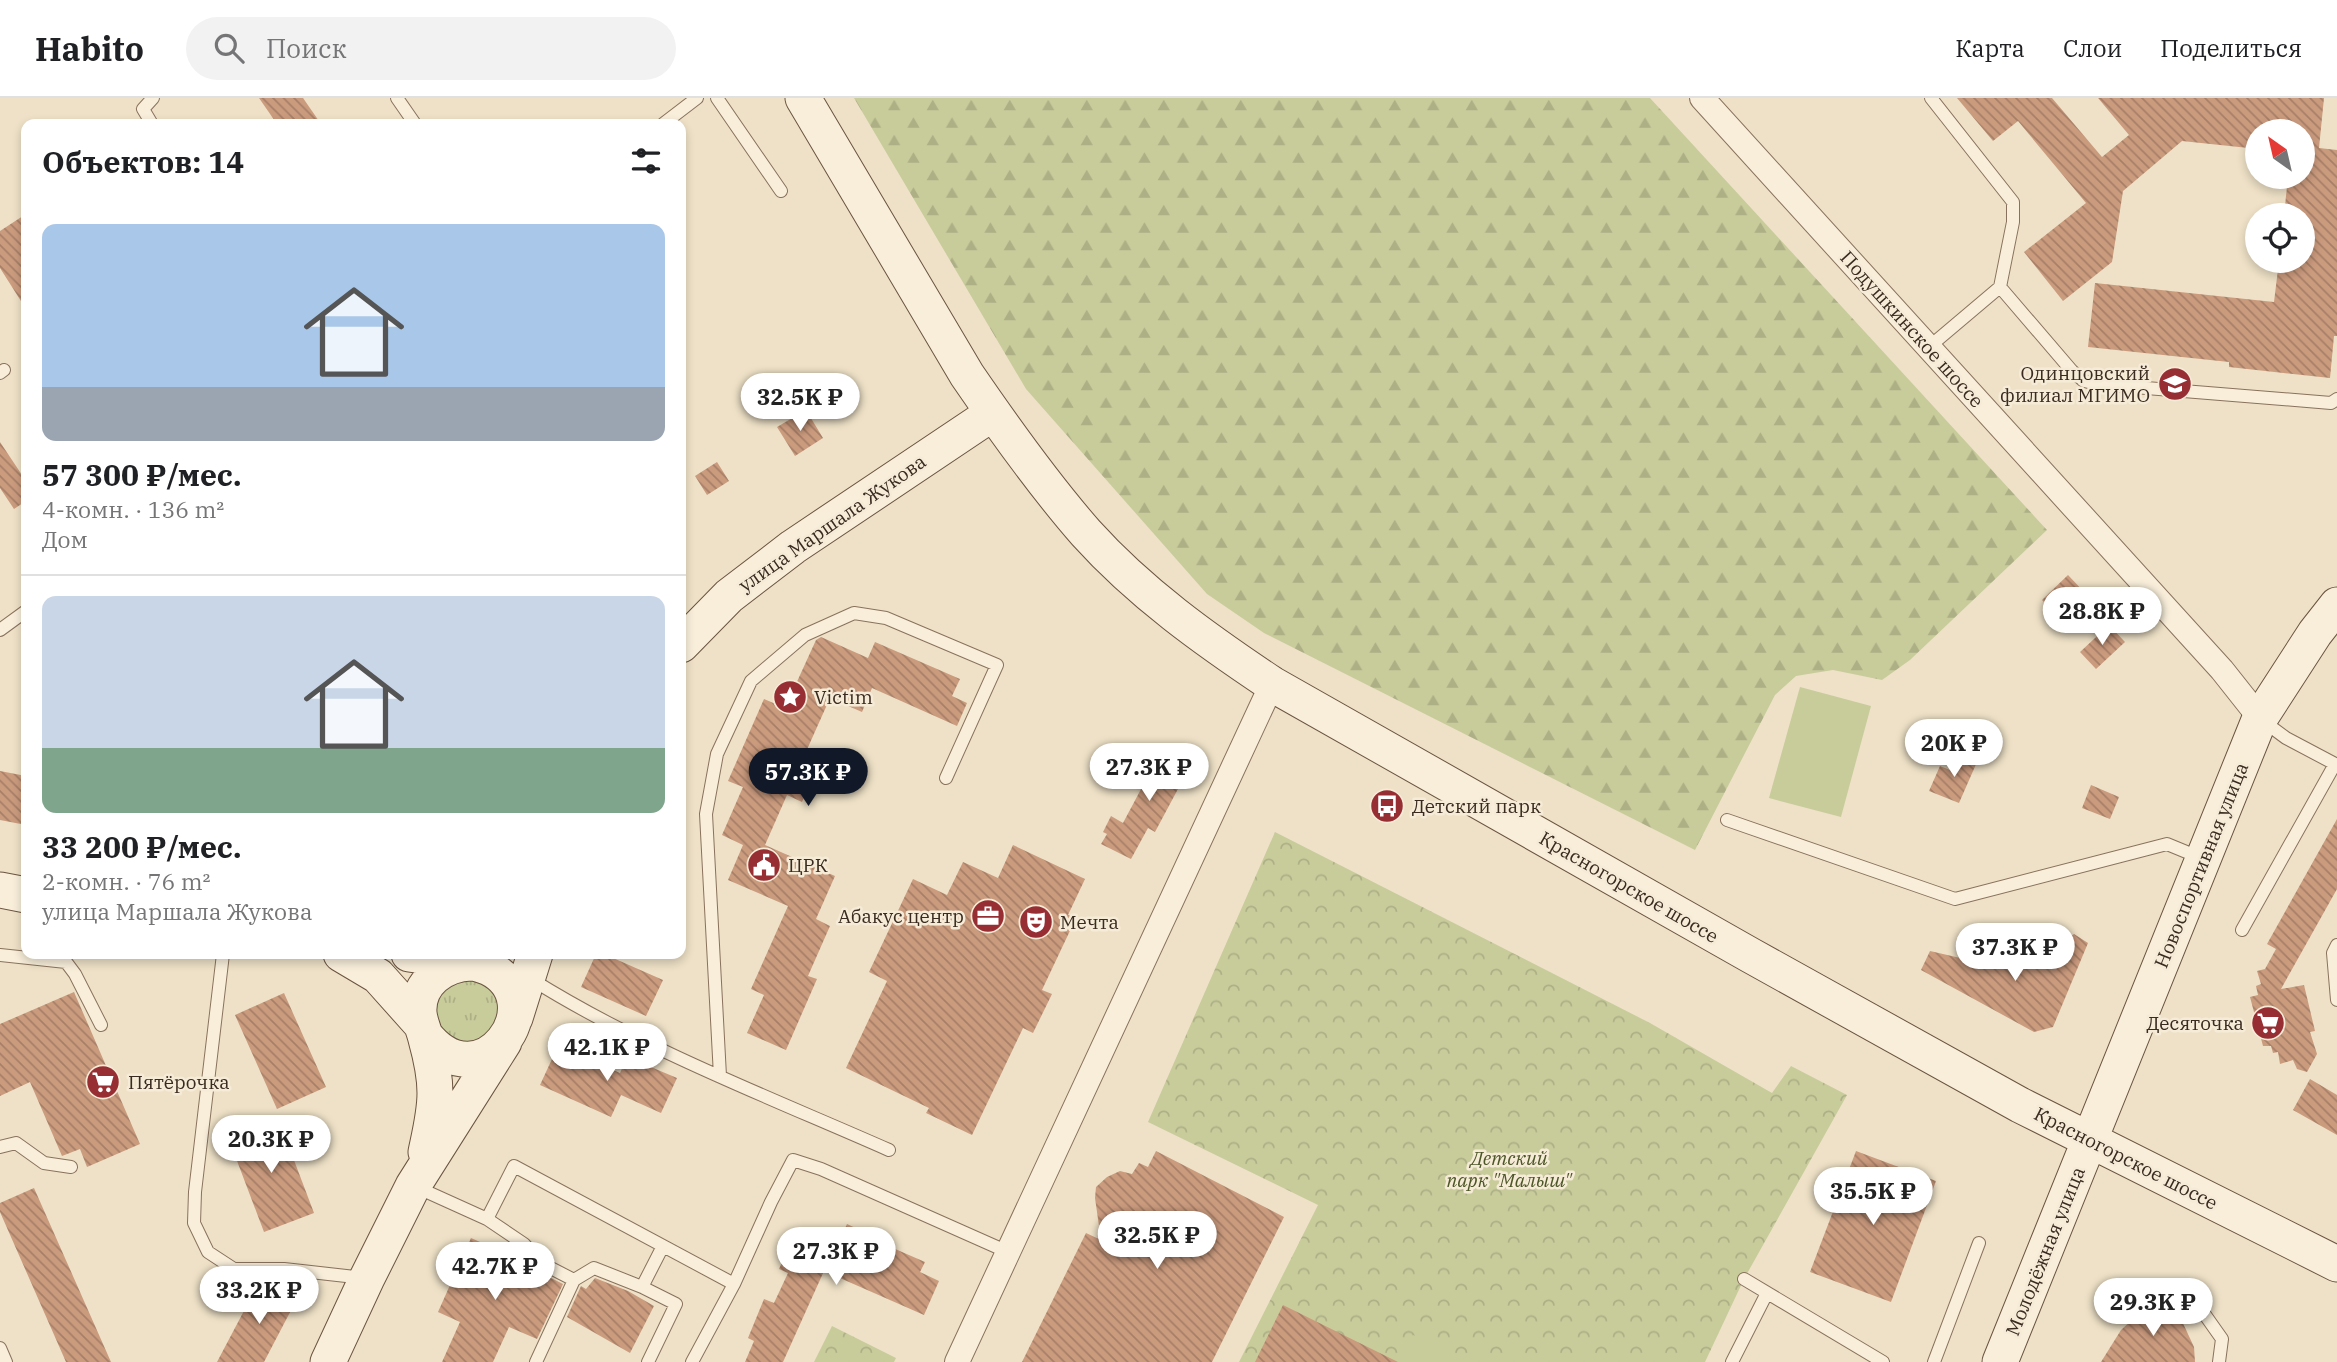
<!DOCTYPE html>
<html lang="ru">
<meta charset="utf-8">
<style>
:root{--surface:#fff;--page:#f2f2f2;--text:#202124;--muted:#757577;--line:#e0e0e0;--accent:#111827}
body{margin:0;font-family:"IBM Plex Serif",serif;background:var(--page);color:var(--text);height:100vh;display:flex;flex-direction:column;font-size:26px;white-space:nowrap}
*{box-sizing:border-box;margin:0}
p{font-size:23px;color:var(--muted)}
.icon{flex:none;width:38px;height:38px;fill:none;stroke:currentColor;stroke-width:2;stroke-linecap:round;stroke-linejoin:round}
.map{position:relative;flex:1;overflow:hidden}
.panel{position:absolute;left:21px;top:21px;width:665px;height:840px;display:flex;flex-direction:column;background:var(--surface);border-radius:14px;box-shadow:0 4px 10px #0003}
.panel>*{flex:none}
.needle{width:46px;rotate:326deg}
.fabs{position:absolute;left:2245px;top:21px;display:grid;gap:14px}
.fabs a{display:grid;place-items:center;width:70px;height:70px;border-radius:50%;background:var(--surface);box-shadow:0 4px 10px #0003;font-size:35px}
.price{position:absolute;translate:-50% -60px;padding:0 16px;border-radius:24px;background:#fff;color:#222;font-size:23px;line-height:46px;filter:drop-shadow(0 2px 4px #0008)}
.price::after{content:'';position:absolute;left:50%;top:42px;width:21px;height:16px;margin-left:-10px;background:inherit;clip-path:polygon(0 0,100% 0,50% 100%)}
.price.selected{background:var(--accent);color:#fff}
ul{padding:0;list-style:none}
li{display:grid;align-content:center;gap:14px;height:371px;padding:0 21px}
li+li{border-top:2px solid var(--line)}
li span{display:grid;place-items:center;height:217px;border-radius:14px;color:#555}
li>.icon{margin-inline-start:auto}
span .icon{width:126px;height:126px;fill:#fffc;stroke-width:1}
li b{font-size:30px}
h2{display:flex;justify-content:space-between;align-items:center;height:84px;padding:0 21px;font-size:30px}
header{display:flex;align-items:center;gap:42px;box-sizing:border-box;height:98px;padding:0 35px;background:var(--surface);border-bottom:2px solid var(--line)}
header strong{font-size:33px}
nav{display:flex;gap:38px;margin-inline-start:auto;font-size:24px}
.search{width:490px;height:63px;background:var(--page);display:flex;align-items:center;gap:18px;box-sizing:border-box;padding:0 24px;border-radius:38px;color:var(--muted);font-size:26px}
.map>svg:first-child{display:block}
.grass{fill:url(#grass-tufts)}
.forest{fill:url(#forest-firs)}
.park{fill:url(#park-crowns)}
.garden{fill:#c8cc9b}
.building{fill:url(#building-back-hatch)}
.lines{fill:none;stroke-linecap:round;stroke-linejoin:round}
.lane-casing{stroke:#89725d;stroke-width:14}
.street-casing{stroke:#89725d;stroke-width:26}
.secondary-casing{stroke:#6b5440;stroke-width:37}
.lane{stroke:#f8eeda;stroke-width:12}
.street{stroke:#f8eeda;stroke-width:24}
.secondary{stroke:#f8eeda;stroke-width:35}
.labels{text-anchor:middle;stroke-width:5;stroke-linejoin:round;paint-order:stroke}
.street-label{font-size:19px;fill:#3a2b20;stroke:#f5ebd7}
.poi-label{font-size:19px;fill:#3a2b20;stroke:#f5ebd7;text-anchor:start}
.park-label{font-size:19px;font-style:italic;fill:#4c5627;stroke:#f5ebd7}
</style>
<header>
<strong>Habito</strong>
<div class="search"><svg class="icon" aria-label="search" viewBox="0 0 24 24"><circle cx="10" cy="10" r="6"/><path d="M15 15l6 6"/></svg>Поиск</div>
<nav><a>Карта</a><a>Слои</a><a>Поделиться</a></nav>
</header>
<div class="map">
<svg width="2337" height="1264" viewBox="0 0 2337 1264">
<defs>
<pattern id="grass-tufts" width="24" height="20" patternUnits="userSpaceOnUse" patternTransform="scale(1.75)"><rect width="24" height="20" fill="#c8cc9b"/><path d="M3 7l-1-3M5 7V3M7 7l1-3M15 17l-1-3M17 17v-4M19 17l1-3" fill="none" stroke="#adaf85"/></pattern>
<pattern id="forest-firs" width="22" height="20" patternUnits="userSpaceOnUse" patternTransform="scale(1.75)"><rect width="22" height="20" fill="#c8cc9b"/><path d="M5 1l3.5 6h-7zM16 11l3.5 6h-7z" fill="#adaf85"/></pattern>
<pattern id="park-crowns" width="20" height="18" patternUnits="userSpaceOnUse" patternTransform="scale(1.75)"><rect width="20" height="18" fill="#c8cc9b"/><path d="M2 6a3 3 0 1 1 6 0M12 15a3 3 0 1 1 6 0" fill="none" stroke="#adaf85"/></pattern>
<pattern id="building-back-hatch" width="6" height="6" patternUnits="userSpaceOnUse" patternTransform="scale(1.75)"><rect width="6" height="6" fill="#cb9b7e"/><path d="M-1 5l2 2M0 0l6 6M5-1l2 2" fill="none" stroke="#a67f67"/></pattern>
</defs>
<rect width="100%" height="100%" fill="#eee1c7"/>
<path class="grass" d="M480 881 497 896 501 918 481 944 459 945 435 924V902L449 885Z"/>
<path class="forest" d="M854 0H1650L2047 432 1910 562 1882 582 1833 572 1796 578 1775 597 1695 752 1264 535 1207 496 1026 291Z"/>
<path class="park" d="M1275 734 1650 925 1772 995 1791 968 1847 997 1744 1181 1705 1264H1239L1318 1107 1148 1024Z
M832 1228 896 1260 894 1264H814Z"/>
<path class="garden" d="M1800 589 1871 608 1841 719 1769 700Z
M1413 1237 1452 1256 1448 1264H1400Z"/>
<path class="building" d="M259 0H303L321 26H277Z
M1957 0H2052L2102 59 2129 37 2098 0H2324L2319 50 2337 52V238H2334L2330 280 2229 269V264L2088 249 2095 185 2274 204 2279 163H2303V117H2284L2288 79H2303V33H2258V51L2182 43 2123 93 2112 164 2063 203 2024 154 2086 105 2018 23 1993 43Z
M26 116V211L0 170V133Z
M806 312 823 340 795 358 777 329Z
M0 344 26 383V403L14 411 0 390Z
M717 364 729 383 707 397 695 378Z
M2068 477 2085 495 2059 520 2042 502Z
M2109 527 2125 544 2096 571 2080 554Z
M821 539 868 560 875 544 960 581 952 598 967 605 957 628 872 590 862 614 830 600 801 665 816 672 802 704 787 697 765 747 835 778 816 821 830 828 808 878 817 881 786 952 747 935 764 897 751 891 788 808 728 782 743 747 722 737 743 689 728 683 764 601 785 610 816 542Z
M1165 646 1194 661 1155 734 1148 730 1131 761 1101 746 1107 736 1103 734 1111 718 1123 725Z
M1957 655 1977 664 1959 705 1929 693 1940 668 1950 672Z
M0 673 26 678V727L0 722Z
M2091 687 2119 699 2110 721 2082 710Z
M2337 721V791L2281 891 2304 887 2315 933 2310 934 2317 956 2307 974 2297 971 2293 962 2280 966 2278 954 2273 955 2271 948H2263L2250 899 2258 897 2256 888 2261 886 2257 873 2265 871 2276 851 2267 846Z
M1013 747 1085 781 1068 817 1076 820 1042 892 1052 896 1033 935 1023 930 972 1037 926 1015 929 1010 846 970 887 883 869 874 913 781 947 797 963 764 998 780Z
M2074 836 2088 845 2053 929 2034 934 1921 872 1930 853 1969 862 2005 868 2034 863Z
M596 856H604L663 882 646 918 581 889Z
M74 894 140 1046 87 1069 80 1051 62 1058 30 984 0 998V926Z
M284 895 326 989 277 1011 235 917Z
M558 948 620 975 627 959 677 980 661 1015 621 997 611 1019 540 987Z
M2310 981 2337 997V1037L2293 1012Z
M278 1020 314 1115 264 1134 228 1039Z
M1156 1053 1284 1119 1212 1264H1022L1086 1135 1101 1142 1095 1100 1096 1089 1107 1079 1120 1073 1132 1076 1139 1065 1148 1069Z
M1856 1053 1936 1083 1891 1204 1810 1174Z
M34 1090 111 1264H66L0 1114V1105Z
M847 1126 864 1134 863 1137 925 1164 920 1174 939 1183 924 1217 824 1173 783 1264H745L754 1243 748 1240 764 1201 774 1205 788 1175 779 1171 790 1147 815 1158 823 1140 838 1146Z
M471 1140 530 1166 537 1173 563 1186 537 1241 509 1229 493 1264H442L460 1224 438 1214Z
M595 1180 628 1193 654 1208 630 1255 567 1219 581 1188 586 1191Z
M276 1184 299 1197 264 1264H217L256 1190 269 1196Z
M2159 1197 2181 1221 2194 1249 2195 1264H2101L2121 1232Z
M1283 1207 1398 1264H1255Z"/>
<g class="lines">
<g class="lane-casing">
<path id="lane" d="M397 0 415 26
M717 0 781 93
M1931 0 2013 104V124L2000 189 2072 273 2084 283 2097 286 2331 305 2337 301
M152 26 143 11 153 0
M663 26 697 0
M1929 249 2000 189
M0 275 4 272
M0 532 26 513
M2263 623 2286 640 2337 667
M1727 722 1955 801 2167 746 2201 760
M2242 832 2335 666
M2337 847 2333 855 2337 902
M223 856 195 1094 194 1125 208 1154 234 1171H284L364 1180
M0 857 66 864 75 876 101 927
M531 881C643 951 769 999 889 1052
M720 978 706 716 717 656 751 583 805 537 854 515 886 520 997 567 946 680
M0 1049 16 1045 44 1065 71 1069
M414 1088 487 1121 514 1068 734 1186 771 1104 793 1062 821 1071 1008 1154
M487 1121 524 1146 541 1165 574 1182 594 1170 642 1189 663 1148
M1744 1181 1883 1264
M642 1189 676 1206 648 1264
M2198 1207 2222 1241 2219 1264
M0 1250 6 1264
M536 1264 574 1182
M692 1264 734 1186
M1732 1264 1767 1195
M1934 1264 1979 1145"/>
</g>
<g class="street-casing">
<path id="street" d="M1702 0 2222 572 2260 620
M957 1264 1272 586"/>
</g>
<g class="secondary-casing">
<path id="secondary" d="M803 0 967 277C1004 331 1043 386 1086 435 1140 495 1206 542 1272 586L1750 857 2020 1007 2337 1166
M681 547 729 498 793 449 993 315
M0 792 26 797
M341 856 378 878 420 925
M409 856C431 859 470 861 489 870 556 904 481 1008 425 937
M515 920 535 856
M426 1054C430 1035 435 1015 435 995 435 977 431 959 426 941 424 932 420 925 419 915 417 884 444 866 471 865
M328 1264 367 1180 413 1088 504 944
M2000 1264 2260 620 2315 535 2337 507"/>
</g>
<use href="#lane" class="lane"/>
<use href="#street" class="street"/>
<use href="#secondary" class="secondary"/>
</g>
<defs>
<g id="university-disc" transform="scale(1.75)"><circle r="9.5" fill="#972e33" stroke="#f5ebd7"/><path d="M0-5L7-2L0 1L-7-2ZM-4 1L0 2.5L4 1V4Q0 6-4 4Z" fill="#fff"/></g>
<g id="sight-disc" transform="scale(1.75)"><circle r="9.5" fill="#972e33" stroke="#f5ebd7"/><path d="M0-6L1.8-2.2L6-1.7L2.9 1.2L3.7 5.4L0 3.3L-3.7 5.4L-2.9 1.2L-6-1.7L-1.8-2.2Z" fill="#fff"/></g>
<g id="bus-disc" transform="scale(1.75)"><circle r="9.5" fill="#972e33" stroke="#f5ebd7"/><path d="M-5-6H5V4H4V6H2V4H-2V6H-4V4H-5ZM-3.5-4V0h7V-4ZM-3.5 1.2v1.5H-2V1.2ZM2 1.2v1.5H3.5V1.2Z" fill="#fff"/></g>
<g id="civic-disc" transform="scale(1.75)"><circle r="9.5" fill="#972e33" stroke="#f5ebd7"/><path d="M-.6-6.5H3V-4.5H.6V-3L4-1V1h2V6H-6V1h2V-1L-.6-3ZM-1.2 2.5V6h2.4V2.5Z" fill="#fff"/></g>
<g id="office-disc" transform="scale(1.75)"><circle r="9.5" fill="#972e33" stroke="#f5ebd7"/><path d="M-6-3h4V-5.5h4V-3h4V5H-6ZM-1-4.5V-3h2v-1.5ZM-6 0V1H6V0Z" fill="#fff"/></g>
<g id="theatre-disc" transform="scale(1.75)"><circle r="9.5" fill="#972e33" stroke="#f5ebd7"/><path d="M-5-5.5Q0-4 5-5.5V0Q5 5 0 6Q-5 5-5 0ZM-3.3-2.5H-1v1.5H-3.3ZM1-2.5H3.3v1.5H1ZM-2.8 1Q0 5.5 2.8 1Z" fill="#fff"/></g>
<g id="supermarket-disc" transform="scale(1.75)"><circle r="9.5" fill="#972e33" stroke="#f5ebd7"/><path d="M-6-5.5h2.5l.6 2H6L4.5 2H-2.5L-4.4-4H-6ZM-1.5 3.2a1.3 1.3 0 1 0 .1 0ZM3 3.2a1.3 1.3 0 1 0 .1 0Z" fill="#fff"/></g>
</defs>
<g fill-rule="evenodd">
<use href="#university-disc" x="2175" y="286"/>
<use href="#sight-disc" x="790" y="599"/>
<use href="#bus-disc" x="1387" y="708"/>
<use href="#civic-disc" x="764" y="767"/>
<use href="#office-disc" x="988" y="818"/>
<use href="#theatre-disc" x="1036" y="824"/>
<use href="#supermarket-disc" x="2268" y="925"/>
<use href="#supermarket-disc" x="103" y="984"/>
</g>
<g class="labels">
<g class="street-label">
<text transform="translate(1912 231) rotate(48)" y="7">Подушкинское шоссе</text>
<text transform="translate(832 425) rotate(-35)" y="7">улица Маршала Жукова</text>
<text transform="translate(2201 767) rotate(-68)" y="7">Новоспортивная улица</text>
<text transform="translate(1629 789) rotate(30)" y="7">Красногорское шоссе</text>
<text transform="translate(2126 1060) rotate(27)" y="7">Красногорское шоссе</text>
<text transform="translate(2045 1153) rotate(-68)" y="7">Молодёжная улица</text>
</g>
<g class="poi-label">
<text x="2150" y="282" text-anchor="end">Одинцовский<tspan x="2150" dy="22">филиал МГИМО</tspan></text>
<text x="814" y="606">Victim</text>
<text x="1412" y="715">Детский парк</text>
<text x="788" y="774">ЦРК</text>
<text x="964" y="825" text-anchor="end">Абакус центр</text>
<text x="1060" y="831">Мечта</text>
<text x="2244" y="932" text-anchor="end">Десяточка</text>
<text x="128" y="991">Пятёрочка</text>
</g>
<g class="park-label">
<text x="1509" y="1067">Детский<tspan x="1509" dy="22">парк "Малыш"</tspan></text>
</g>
</g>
</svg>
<div class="fabs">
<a><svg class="needle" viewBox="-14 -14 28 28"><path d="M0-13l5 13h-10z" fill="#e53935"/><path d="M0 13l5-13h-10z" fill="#757577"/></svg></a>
<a><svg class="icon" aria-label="locate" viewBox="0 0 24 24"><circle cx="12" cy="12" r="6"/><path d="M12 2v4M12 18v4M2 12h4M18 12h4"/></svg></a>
</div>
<b class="price" style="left:800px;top:335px">32.5K ₽</b>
<b class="price" style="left:2102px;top:549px">28.8K ₽</b>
<b class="price" style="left:1954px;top:681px">20K ₽</b>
<b class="price" style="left:1149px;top:705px">27.3K ₽</b>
<b class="price selected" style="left:808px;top:710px">57.3K ₽</b>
<b class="price" style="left:2015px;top:885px">37.3K ₽</b>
<b class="price" style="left:607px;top:985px">42.1K ₽</b>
<b class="price" style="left:271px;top:1077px">20.3K ₽</b>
<b class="price" style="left:1873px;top:1129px">35.5K ₽</b>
<b class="price" style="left:1157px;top:1173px">32.5K ₽</b>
<b class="price" style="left:836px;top:1189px">27.3K ₽</b>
<b class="price" style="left:495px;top:1204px">42.7K ₽</b>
<b class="price" style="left:259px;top:1228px">33.2K ₽</b>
<b class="price" style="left:2153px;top:1240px">29.3K ₽</b>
<section class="panel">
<h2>Объектов: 14<svg class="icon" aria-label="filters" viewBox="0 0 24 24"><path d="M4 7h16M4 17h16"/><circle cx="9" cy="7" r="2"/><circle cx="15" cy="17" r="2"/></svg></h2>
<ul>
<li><span style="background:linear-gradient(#a9c7e8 75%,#9aa5b1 0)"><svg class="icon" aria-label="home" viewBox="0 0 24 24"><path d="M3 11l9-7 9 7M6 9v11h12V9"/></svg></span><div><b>57 300 ₽/мес.</b><p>4-комн. · 136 m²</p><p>Дом</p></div></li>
<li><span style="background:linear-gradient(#c9d6e8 70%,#7fa58c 0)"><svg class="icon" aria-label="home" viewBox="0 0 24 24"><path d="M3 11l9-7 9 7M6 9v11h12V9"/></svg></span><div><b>33 200 ₽/мес.</b><p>2-комн. · 76 m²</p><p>улица Маршала Жукова</p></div></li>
</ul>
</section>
</div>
